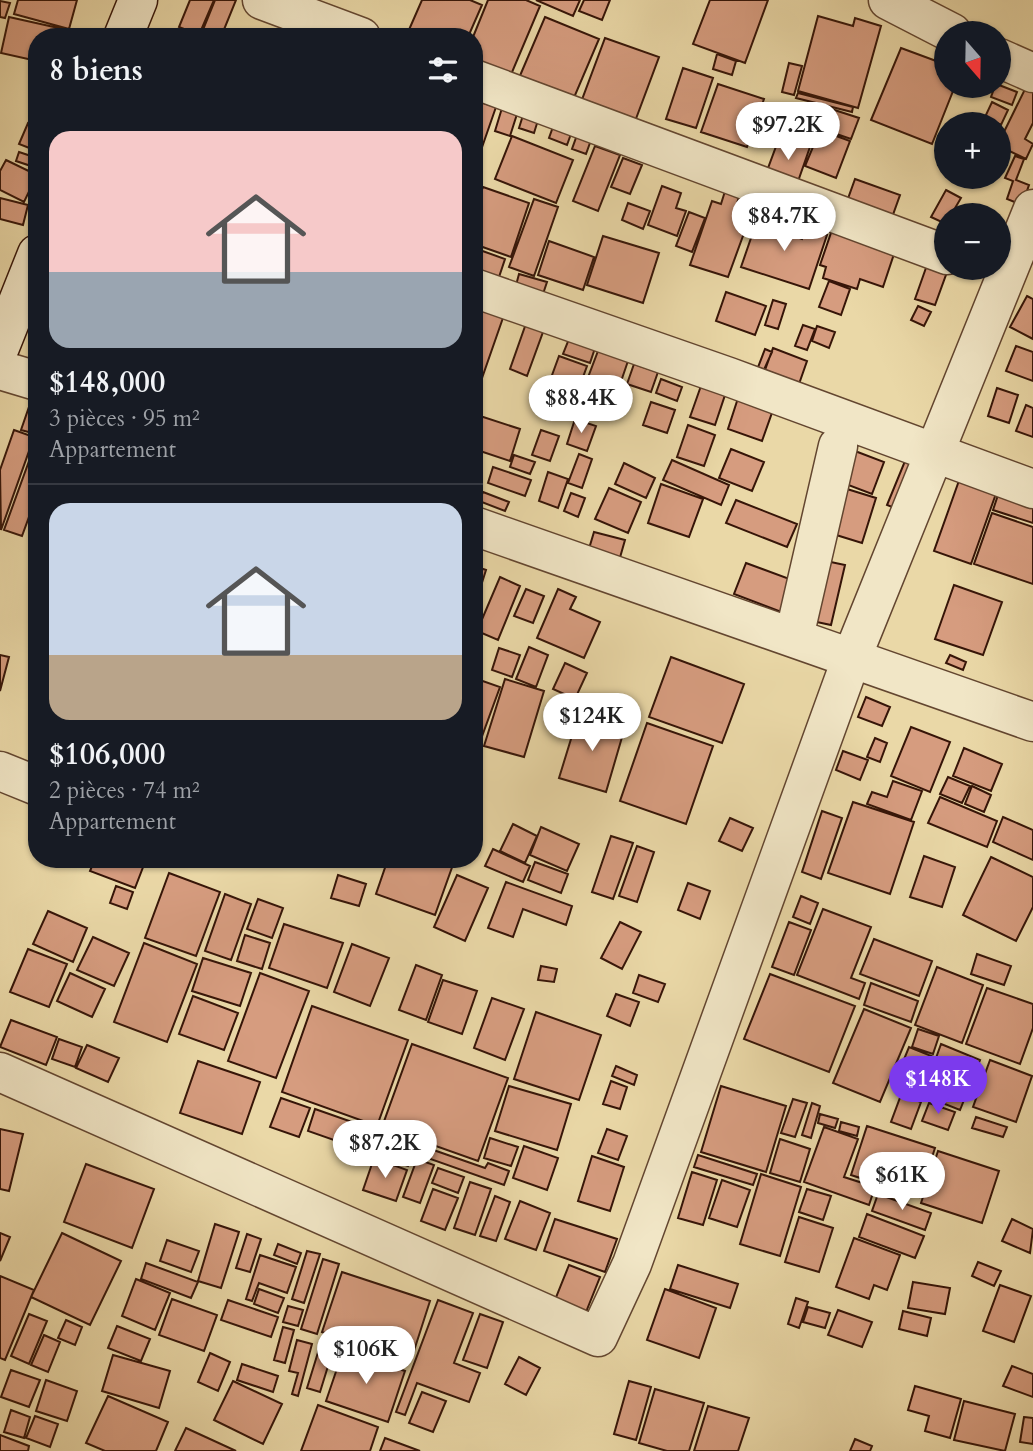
<!DOCTYPE html>
<html lang="fr">
<meta charset="utf-8">
<style>
:root{--surface:#171b24;--page:#242831;--text:#f1f3f6;--muted:#9ea1a6;--line:#363941;--accent:#7c3aed}
body{margin:0;font-family:Cardo,serif;background:var(--page);color:var(--text);height:100vh;display:flex;flex-direction:column;font-size:26px;white-space:nowrap}
*{box-sizing:border-box;margin:0}
p{font-size:23px;color:var(--muted)}
.icon{flex:none;width:38px;height:38px;fill:none;stroke:currentColor;stroke-width:2;stroke-linecap:round;stroke-linejoin:round}
.map{position:relative;flex:1;overflow:hidden}
.side{position:absolute;left:28px;top:28px;width:455px;height:840px;display:flex;flex-direction:column;background:var(--surface);border-radius:28px;box-shadow:0 2px 5px #0004}
.side>*{flex:none}
.needle{width:46px;rotate:160deg}
.buttons{position:absolute;left:934px;top:21px;display:grid;gap:14px}
.buttons a{display:grid;place-items:center;width:77px;height:77px;border-radius:50%;background:var(--surface);box-shadow:0 2px 5px #0004;font-size:35px}
.price{position:absolute;translate:-50% -60px;padding:0 16px;border-radius:24px;background:#fff;color:#222;font-size:23px;line-height:46px;filter:drop-shadow(0 2px 4px #0008)}
.price::after{content:'';position:absolute;left:50%;top:42px;width:21px;height:16px;margin-left:-10px;background:inherit;clip-path:polygon(0 0,100% 0,50% 100%)}
.price.selected{background:var(--accent);color:#fff}
ul{padding:0;list-style:none}
li{display:grid;align-content:center;gap:14px;height:371px;padding:0 21px}
li+li{border-top:2px solid var(--line)}
li span{display:grid;place-items:center;height:217px;border-radius:21px;color:#555}
li>.icon{margin-inline-start:auto}
span .icon{width:126px;height:126px;fill:#fffc;stroke-width:1}
li b{font-size:30px}
h2{display:flex;justify-content:space-between;align-items:center;height:84px;padding:0 21px;font-size:30px}
.map>svg:first-child{display:block}
.building{fill:#d69c7f;stroke:#361508;stroke-width:2}
.lines{fill:none;stroke-linecap:round;stroke-linejoin:round}
.minor-casing{stroke:#634630;stroke-width:41}
.secondary-casing{stroke:#361508;stroke-width:41}
.minor{stroke:#f1e6c6;stroke-width:38}
.secondary{stroke:#f1e6c6;stroke-width:38}
</style>
<div class="map">
<svg width="1033" height="1451" viewBox="0 0 1033 1451">
<rect width="100%" height="100%" fill="#ead8a7"/>
<filter id="stains"><feTurbulence type="fractalNoise" baseFrequency=".00286" numOctaves="4"/><feColorMatrix values="0 0 0 0 .2 0 0 0 0 .09 0 0 0 0 .02 0 0 0 .5 -.17"/></filter>
<radialGradient id="worn" r=".72"><stop offset=".6" stop-color="#630" stop-opacity="0"/><stop offset="1" stop-color="#630" stop-opacity=".3"/></radialGradient>
<path class="building" d="M18 0H77L69 29 14 14Z
M190 0H214L199 35 179 27Z
M215 0H236L221 37H200Z
M422 0H470L482 5 468 37H420L408 32Z
M488 0H526L540 6 510 77 474 63 473 37Z
M536 0H580L573 16Z
M584 0H610L602 20 579 11Z
M710 0H768L745 63 693 44Z
M0 1 10 3 5 18 0 17Z
M818 16 853 26 855 18 881 26 858 108 798 91Z
M9 17 63 29 61 37H37V61L1 53Z
M545 17 599 39 573 100 519 78Z
M605 38 659 57 634 124 580 105Z
M901 48 947 65V86H955L932 144 871 120Z
M717 54 736 61 732 75 713 69Z
M789 63 802 66 794 95 782 92Z
M683 68 713 78 696 128 666 119Z
M1029 81 1033 83V123L1025 139 1033 144 1026 159 999 146V142Z
M718 84 764 99 747 147 701 132Z
M999 85 1017 92 1012 105 991 97 995 86Z
M798 93 853 107 852 112 796 98Z
M474 100 496 107 480 153 474 151Z
M992 102 1008 110 1001 125 985 117Z
M819 105 859 118 851 139 813 126Z
M502 108 517 114 510 136 495 131Z
M524 112 539 117 534 133 519 128Z
M28 123 37 127V151L19 144Z
M554 124 572 131 567 145 549 138Z
M807 124 818 129 812 144 801 139Z
M820 130 850 141 836 178 805 166Z
M781 133 811 144 795 190 764 179Z
M577 135 591 140 586 154 572 149Z
M512 136 573 160 556 203 495 179Z
M595 146 620 155 598 211 573 201Z
M19 152 37 158V168L16 161Z
M1015 156 1024 159 1016 180 1029 185 1022 205 1007 199 1013 181 1005 178Z
M623 158 642 165 630 194 611 187Z
M6 160 37 175 24 202 0 190V171Z
M855 179 900 195 890 223 845 207Z
M662 186 681 193 676 208 686 211 677 236 648 225Z
M483 187 529 203 511 257 474 244V210Z
M726 188 740 194 735 209 751 214 728 277 690 265 712 201 721 204Z
M946 190 961 198 951 215H947L946 224 931 217Z
M0 198 28 205 23 225 0 219Z
M534 199 558 207 534 276 509 267Z
M628 203 650 211 643 229 622 220Z
M689 212 705 218 692 252 676 246Z
M760 212 778 219 774 229 802 239 806 228 827 235 809 289 741 267Z
M833 227 896 248 883 287 860 279 857 289 823 278 826 267 820 265Z
M603 236 659 253 643 303 587 285Z
M549 241 594 257 583 290 538 275Z
M474 248 505 259 497 283 474 275Z
M927 265 947 272 935 305 915 299Z
M519 274 547 282 542 297 515 289Z
M829 281 850 289 841 315 819 307Z
M726 292 766 306 755 335 716 321Z
M1027 296 1033 299V339L1010 327Z
M773 300 786 304 778 329 765 325Z
M474 305 504 315 482 378 474 376Z
M918 306 931 312 924 326 911 320Z
M529 315 547 321 527 376 510 369Z
M803 325 815 329 807 350 795 346Z
M817 326 835 332 829 348 812 341Z
M569 339 595 348 590 363 563 354Z
M1016 346 1033 352V381L1006 371Z
M773 348 807 361 799 384 765 370Z
M765 349 772 352 763 372 757 370Z
M598 351 628 361 615 399 584 388Z
M559 356 587 366 575 399 547 389Z
M634 364 658 372 651 392 627 384Z
M661 379 682 387 677 401 656 393Z
M702 383 726 392 715 425 690 417Z
M997 388 1018 395 1009 423 988 416Z
M583 392 602 399 595 418 568 408 571 400 579 402Z
M739 395 774 407 762 441 728 429Z
M651 402 675 410 667 433 643 425Z
M30 404 37 406 36 434 21 430Z
M1026 405 1033 408V437L1016 431Z
M474 414 520 429 510 461 474 449Z
M575 419 596 426 587 451 567 444Z
M688 425 715 435 704 466 677 457Z
M14 430 34 437 1 530 0 470Z
M541 430 559 436 550 461 532 455Z
M37 439V495L22 536 4 530Z
M731 449 764 462 752 491 719 478Z
M855 451 884 462 872 494 843 483Z
M579 454 592 459 582 488 568 483Z
M514 455 535 462 530 474 510 467Z
M672 460 729 485 721 505 663 480Z
M905 461 923 468 905 512 887 505Z
M624 463 655 478 646 498 615 484Z
M493 467 531 480 525 496 488 483Z
M548 472 568 479 558 508 539 501Z
M961 475 998 488 971 564 934 551Z
M661 484 703 499 689 537 648 523Z
M609 488 641 502 628 533 595 519Z
M847 489 876 498 862 543 833 534Z
M1000 489 1033 500V523L993 510Z
M483 492 509 502 505 511 479 501Z
M571 493 585 498 578 517 564 511Z
M736 500 797 524 787 547 726 523Z
M992 513 1033 527V584L974 564Z
M594 532 625 540 619 561 588 552Z
M826 561 845 565 831 625 812 621Z
M746 563 795 581 784 613 734 594Z
M474 566 486 570 480 589 474 587Z
M500 577 520 586 498 640 477 631Z
M954 585 1002 602 983 655 935 639Z
M526 589 544 596 533 623 514 616Z
M558 589 576 597 570 609 600 622 584 658 537 638Z
M529 647 548 655 536 687 516 679Z
M499 648 520 655 512 677 492 670Z
M0 655 9 657 0 691Z
M950 655 966 662 963 670 946 663Z
M671 657 744 684 722 743 649 717Z
M565 663 587 673 575 699 553 689Z
M474 678 500 687 481 739 474 737Z
M505 679 544 691 524 757 484 746Z
M866 697 890 707 882 726 858 717Z
M579 713 625 727 606 792 559 778Z
M647 723 713 746 686 824 620 801Z
M911 727 950 742 930 792 891 776Z
M875 738 887 743 880 762 867 757Z
M964 748 1002 764 991 791 953 776Z
M843 751 868 760 860 780 836 770Z
M948 777 970 786 962 803 940 794Z
M893 781 922 791 911 820 867 804 872 792 887 797Z
M972 786 991 795 984 812 965 804Z
M940 797 997 821 987 847 928 823Z
M853 802 914 822 890 894 828 873Z
M822 811 842 818 821 879 802 872Z
M1003 817 1033 830V860L993 842Z
M730 818 753 828 742 851 719 841Z
M513 824 537 836 525 863 500 851Z
M541 827 579 844 567 871 530 855Z
M611 836 633 843 613 899 592 892Z
M637 846 654 852 637 902 619 896Z
M493 849 530 866 523 882 485 866Z
M924 856 955 867 942 907 910 897Z
M991 857 1033 877V907L1016 941 963 915Z
M95 859H138L145 862 135 888 90 871Z
M388 859H455L435 915 376 894Z
M535 862 568 874 561 893 528 880Z
M169 873 220 892 196 956 145 938Z
M338 875 366 884 359 906 331 898Z
M457 875 488 888 465 941 434 927Z
M506 882 572 906 566 925 523 909 513 937 488 928Z
M688 883 710 891 700 919 678 910Z
M116 886 133 892 127 909 110 903Z
M225 894 251 904 231 960 205 951Z
M801 896 818 903 810 924 793 917Z
M258 899 283 908 272 938 247 929Z
M823 909 871 927 851 978 865 983 859 999 797 975Z
M48 911 87 928 73 962 33 944Z
M620 922 641 932 622 969 601 958Z
M789 922 811 930 794 975 772 967Z
M284 924 343 943 327 988 269 968Z
M245 935 270 943 262 969 237 961Z
M93 937 129 953 114 986 77 970Z
M874 939 932 961 919 996 860 974Z
M144 943 197 964 167 1042 114 1022Z
M352 944 389 958 370 1006 334 992Z
M28 949 67 964 49 1007 10 992Z
M977 954 1011 966 1004 985 971 974Z
M203 958 251 973 240 1006 192 991Z
M416 965 442 975 426 1020 399 1010Z
M541 966 557 969 554 982 538 980Z
M937 967 983 985 962 1043 915 1025Z
M70 973 105 989 92 1017 57 1001Z
M260 973 309 991 276 1078 228 1061Z
M770 974 855 1006 829 1072 744 1039Z
M639 975 665 984 658 1002 633 993Z
M443 980 477 991 462 1034 428 1022Z
M871 983 918 1001 911 1022 864 1005Z
M987 988 1033 1004V1028L1020 1064 966 1044Z
M616 994 639 1002 630 1026 607 1016Z
M193 996 238 1013 224 1050 179 1034Z
M492 998 524 1009 505 1060 474 1048Z
M312 1006 408 1040 377 1126 282 1092Z
M864 1009 911 1028 880 1102 833 1083Z
M536 1012 601 1035 579 1100 514 1079Z
M11 1020 57 1037 46 1065 0 1047Z
M918 1029 939 1036 933 1054 912 1047Z
M59 1039 82 1047 75 1067 52 1059Z
M412 1044 508 1078 478 1161 382 1127Z
M941 1044 980 1060 960 1110 894 1084 909 1047 936 1058Z
M87 1045 119 1058 108 1082 76 1068Z
M990 1060 1032 1076 1016 1122 973 1107Z
M198 1061 260 1082 242 1134 180 1113Z
M616 1066 637 1075 634 1085 612 1076Z
M611 1081 627 1087 620 1109 603 1104Z
M509 1086 571 1104 557 1150 495 1131Z
M721 1086 786 1106 766 1172 701 1152Z
M901 1095 921 1102 911 1129 891 1122Z
M281 1098 310 1108 299 1137 270 1127Z
M793 1099 807 1103 795 1137 781 1133Z
M812 1103 820 1106 811 1138 802 1135Z
M929 1103 955 1112 948 1130 922 1121Z
M315 1109 415 1144 408 1166 308 1131Z
M820 1114 838 1119 835 1128 818 1123Z
M976 1117 1007 1127 1003 1137 972 1128Z
M841 1122 859 1127 857 1136 839 1131Z
M867 1126 935 1148 919 1197 851 1175Z
M824 1127 858 1139 844 1177 875 1187 869 1205 804 1182Z
M0 1129 23 1134 9 1191 0 1189Z
M607 1129 627 1136 618 1160 598 1153Z
M490 1138 518 1147 511 1166 484 1158Z
M780 1139 810 1149 800 1182 770 1173Z
M422 1146 485 1168 488 1163 509 1171 504 1185 419 1155Z
M524 1146 558 1158 547 1190 513 1178Z
M938 1151 999 1171 982 1223 921 1203Z
M698 1155 757 1174 753 1185 694 1167Z
M592 1156 624 1167 610 1211 578 1201Z
M374 1158 407 1170 396 1201 363 1190Z
M417 1159 434 1165 420 1203 403 1197Z
M86 1164 154 1189 132 1248 64 1222Z
M438 1168 464 1177 458 1193 432 1183Z
M692 1172 717 1180 703 1225 678 1218Z
M761 1174 801 1187 780 1256 740 1244Z
M722 1180 750 1190 737 1227 709 1218Z
M470 1182 491 1189 475 1235 454 1228Z
M433 1189 458 1198 445 1230 421 1221Z
M807 1189 831 1196 823 1220 799 1212Z
M878 1194 931 1213 925 1230 872 1211Z
M495 1196 510 1202 496 1241 480 1236Z
M520 1201 550 1213 536 1250 505 1239Z
M867 1214 924 1236 915 1258 859 1237Z
M799 1217 833 1228 819 1272 785 1262Z
M555 1219 617 1239 605 1272 544 1251Z
M1012 1219 1033 1229 1030 1253 1002 1241Z
M215 1224 239 1232 221 1288 198 1281Z
M0 1233 10 1237 0 1261Z
M62 1233 121 1261 90 1325 31 1297Z
M247 1234 261 1239 250 1272 236 1268Z
M854 1238 900 1255 887 1290 874 1285 869 1299 836 1287Z
M167 1240 199 1251 191 1272 160 1261Z
M278 1244 301 1253 297 1264 274 1255Z
M307 1251 320 1254 304 1303 292 1299Z
M260 1255 296 1267 287 1293 259 1283 252 1301 246 1299Z
M323 1259 339 1264 317 1334 301 1329Z
M978 1262 1001 1271 994 1286 972 1276Z
M146 1263 198 1282 191 1298 141 1279Z
M569 1265 600 1277 586 1312 555 1300Z
M678 1265 738 1284 730 1308 670 1289Z
M342 1272 430 1301 411 1360 322 1332Z
M0 1276 34 1290 5 1360 0 1358Z
M136 1279 170 1293 155 1330 122 1316Z
M913 1282 950 1288 945 1314 908 1308Z
M1000 1285 1031 1296 1014 1342 983 1331Z
M259 1289 284 1298 278 1313 254 1304Z
M665 1289 716 1308 699 1358 647 1340Z
M796 1298 808 1302 799 1328 788 1324Z
M172 1299 217 1315 204 1351 159 1335Z
M228 1300 278 1317 271 1337 221 1320Z
M438 1300 473 1313 454 1363 480 1373 469 1402 417 1383 405 1415 396 1412Z
M288 1306 303 1310 298 1326 283 1322Z
M808 1307 830 1313 825 1328 803 1322Z
M838 1310 872 1322 862 1347 828 1335Z
M903 1311 931 1318 927 1336 899 1329Z
M29 1314 47 1321 29 1364 11 1356Z
M480 1314 503 1322 487 1368 463 1360Z
M66 1320 82 1327 75 1345 58 1338Z
M117 1326 150 1339 141 1361 108 1348Z
M283 1327 294 1330 285 1363 274 1360Z
M44 1335 60 1342 48 1372 31 1365Z
M297 1340 312 1344 298 1396 292 1394 298 1373 289 1371Z
M320 1346 333 1350 320 1392 307 1388Z
M343 1351 405 1371 388 1422 326 1401Z
M210 1353 230 1362 218 1391 198 1382Z
M113 1355 170 1371 159 1408 102 1391Z
M519 1357 540 1368 526 1395 505 1384Z
M242 1364 278 1376 273 1392 237 1380Z
M1012 1366 1033 1374V1397L1003 1386Z
M11 1370 40 1380 29 1407 1 1397Z
M46 1380 77 1391 67 1421 36 1411Z
M233 1381 282 1404 263 1444 214 1420Z
M629 1381 651 1387 636 1440 614 1434Z
M915 1386 961 1399 950 1438 925 1431 929 1416 908 1410Z
M655 1389 704 1403 689 1451H667L639 1443Z
M422 1392 446 1401 433 1432 409 1423Z
M108 1396 168 1422 156 1451H105L86 1443Z
M964 1401 1015 1414 1005 1451 954 1440Z
M318 1405 378 1427 370 1451H301Z
M708 1406 749 1418 738 1451H694Z
M11 1410 30 1417 24 1438 4 1432Z
M35 1416 58 1424 50 1447 26 1438Z
M1024 1417 1033 1418V1444L1020 1442Z
M186 1428 236 1451H175Z
M0 1435 29 1446 28 1451H0Z
M385 1438 420 1451H380Z
M855 1439 872 1446 870 1451H850Z"/>
<g class="lines">
<g class="minor-casing">
<path id="minor" d="M262 0 361 37
M888 0 952 33
M999 58 1033 73
M474 79 947 255
M474 288 729 377 1033 489
M0 370 37 381
M474 526 1033 722
M794 637 838 446
M0 771 37 786
M0 1072 598 1337 632 1264 852 657 1033 209"/>
</g>
<g class="secondary-casing">
<path id="secondary" d="M123 37 138 0
M0 347 37 254"/>
</g>
<use href="#minor" class="minor"/>
<use href="#secondary" class="secondary"/>
</g>
<rect width="100%" height="100%" filter="url(#stains)"/>
<rect width="100%" height="100%" fill="url(#worn)"/>
</svg>
<div class="buttons">
<a><svg class="needle" viewBox="-14 -14 28 28"><path d="M0-13l5 13h-10z" fill="#e53935"/><path d="M0 13l5-13h-10z" fill="#9ea1a6"/></svg></a>
<a>+</a>
<a>−</a>
</div>
<b class="price" style="left:788px;top:162px">$97.2K</b>
<b class="price" style="left:784px;top:253px">$84.7K</b>
<b class="price" style="left:581px;top:435px">$88.4K</b>
<b class="price" style="left:592px;top:753px">$124K</b>
<b class="price selected" style="left:938px;top:1116px">$148K</b>
<b class="price" style="left:385px;top:1180px">$87.2K</b>
<b class="price" style="left:902px;top:1212px">$61K</b>
<b class="price" style="left:366px;top:1386px">$106K</b>
<section class="side">
<h2>8 biens<svg class="icon" aria-label="filters" viewBox="0 0 24 24"><path d="M4 7h16M4 17h16"/><circle cx="9" cy="7" r="2"/><circle cx="15" cy="17" r="2"/></svg></h2>
<ul>
<li><span style="background:linear-gradient(#f6c9c9 65%,#9aa5b1 0)"><svg class="icon" aria-label="home" viewBox="0 0 24 24"><path d="M3 11l9-7 9 7M6 9v11h12V9"/></svg></span><div><b>$148,000</b><p>3 pièces · 95 m²</p><p>Appartement</p></div></li>
<li><span style="background:linear-gradient(#c9d6e8 70%,#b9a48a 0)"><svg class="icon" aria-label="home" viewBox="0 0 24 24"><path d="M3 11l9-7 9 7M6 9v11h12V9"/></svg></span><div><b>$106,000</b><p>2 pièces · 74 m²</p><p>Appartement</p></div></li>
</ul>
</section>
</div>
